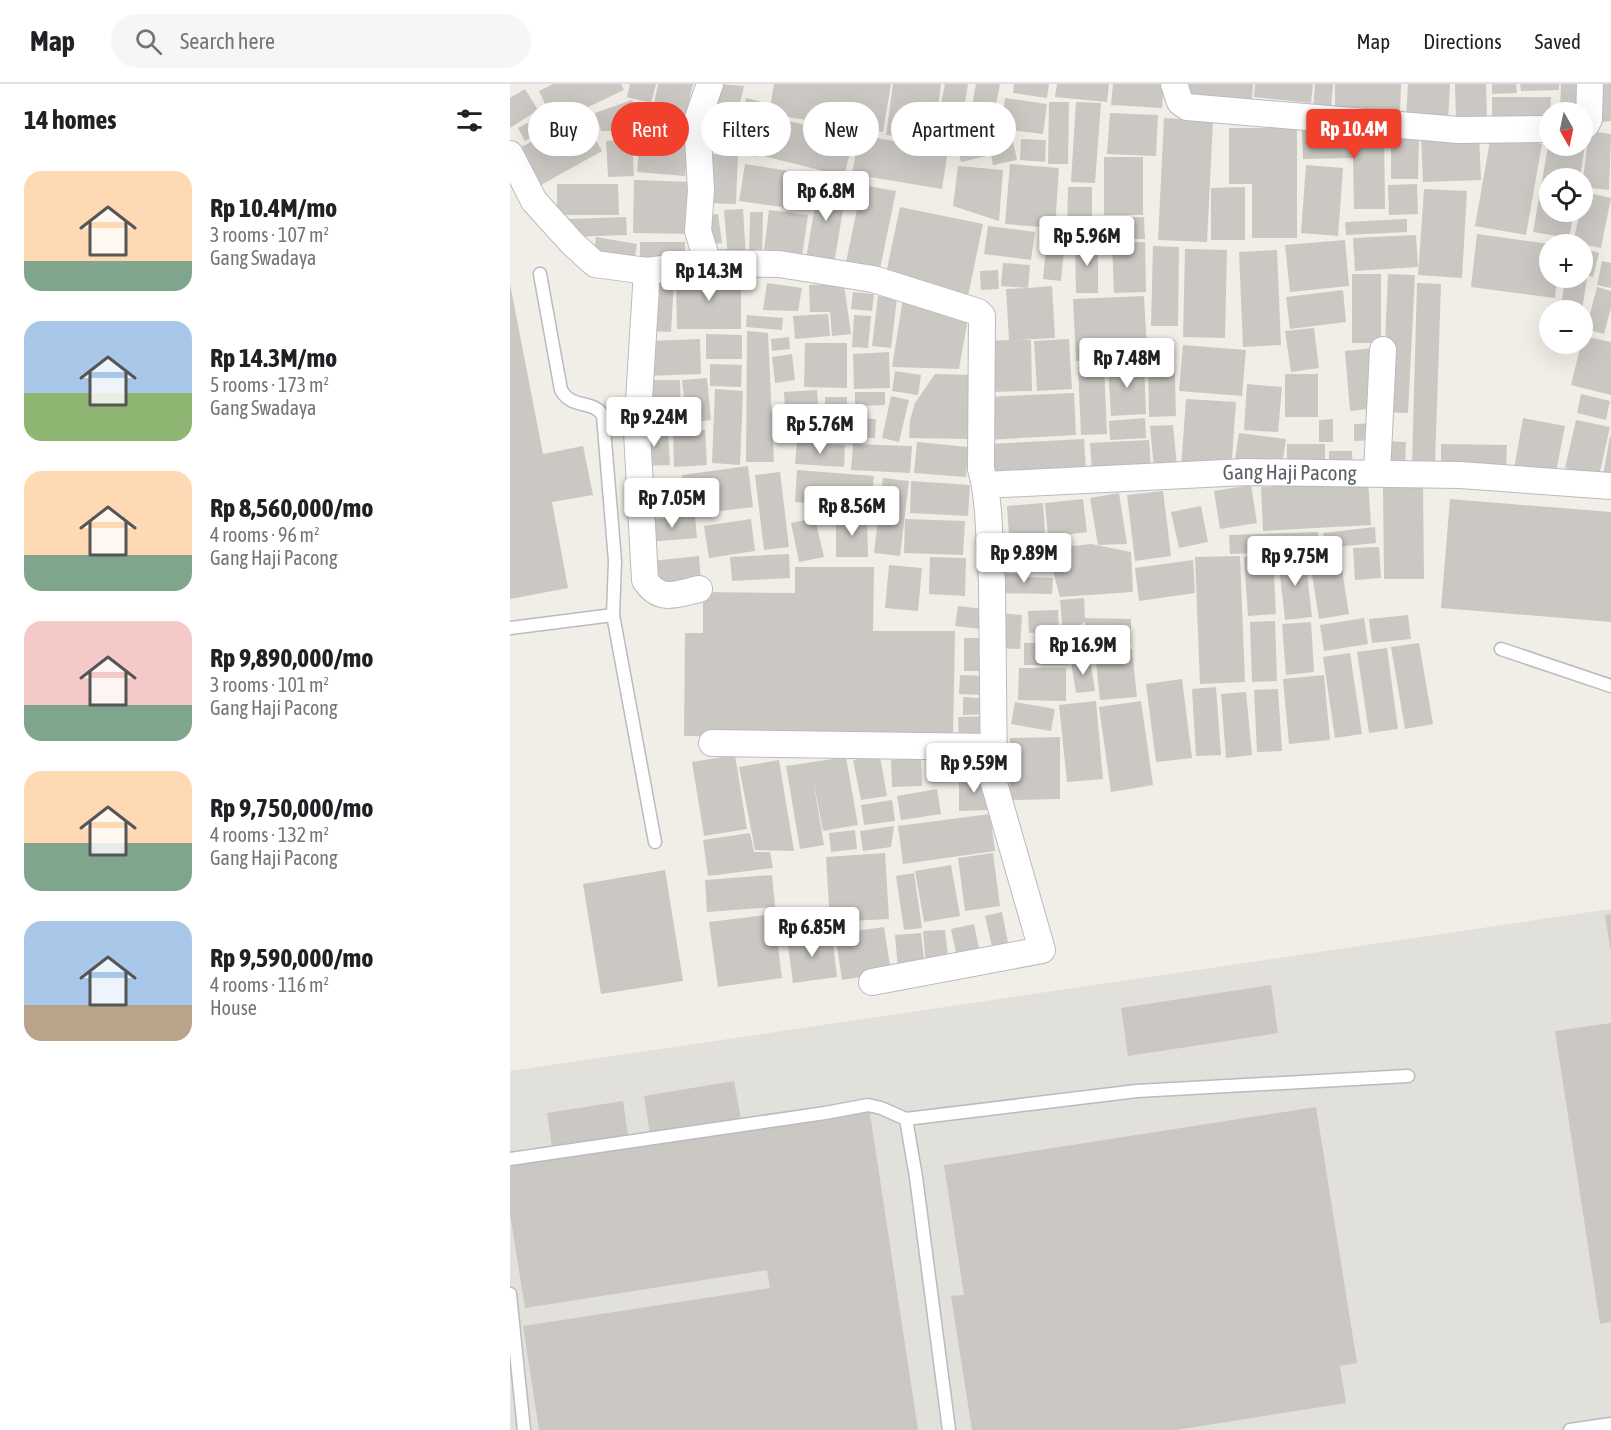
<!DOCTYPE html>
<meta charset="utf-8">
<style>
:root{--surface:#fff;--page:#f6f6f6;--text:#202124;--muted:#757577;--line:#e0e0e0;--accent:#f1402c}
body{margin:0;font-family:"Asap Condensed",sans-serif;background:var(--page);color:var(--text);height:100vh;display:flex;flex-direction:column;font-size:22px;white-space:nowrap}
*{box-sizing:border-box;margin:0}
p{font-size:20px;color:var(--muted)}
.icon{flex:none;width:33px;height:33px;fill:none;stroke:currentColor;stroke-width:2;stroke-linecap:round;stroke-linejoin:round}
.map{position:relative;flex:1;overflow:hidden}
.drawer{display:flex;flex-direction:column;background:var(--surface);width:510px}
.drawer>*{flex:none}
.hud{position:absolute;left:18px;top:18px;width:570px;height:54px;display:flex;gap:12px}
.needle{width:39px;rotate:171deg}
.buttons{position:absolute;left:1029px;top:18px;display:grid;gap:12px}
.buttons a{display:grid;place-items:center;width:54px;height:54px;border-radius:50%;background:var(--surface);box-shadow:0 6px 24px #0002;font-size:30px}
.price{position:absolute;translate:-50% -51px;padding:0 14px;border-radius:6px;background:#fff;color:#222;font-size:20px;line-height:39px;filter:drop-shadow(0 2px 3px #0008)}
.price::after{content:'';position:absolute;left:50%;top:36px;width:18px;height:14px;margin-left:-9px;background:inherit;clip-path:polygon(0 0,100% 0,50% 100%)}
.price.on{background:var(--accent);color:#fff}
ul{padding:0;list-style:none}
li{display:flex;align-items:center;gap:18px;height:150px;padding:0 24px}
li span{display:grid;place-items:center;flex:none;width:168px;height:120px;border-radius:18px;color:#555}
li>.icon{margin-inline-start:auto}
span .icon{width:72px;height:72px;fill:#fffc;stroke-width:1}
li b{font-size:26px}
h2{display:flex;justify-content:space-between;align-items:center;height:72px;padding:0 24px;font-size:26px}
.pill{padding:0 21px;border-radius:27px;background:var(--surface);box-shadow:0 6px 24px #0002;font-size:21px;line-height:54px}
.pill.on{background:var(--accent);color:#fff}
header{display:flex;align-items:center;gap:36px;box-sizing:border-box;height:84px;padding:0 30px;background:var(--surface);border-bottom:2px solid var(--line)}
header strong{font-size:28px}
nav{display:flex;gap:33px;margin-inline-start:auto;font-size:21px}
.search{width:420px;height:54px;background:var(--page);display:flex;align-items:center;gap:15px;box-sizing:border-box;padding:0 21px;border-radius:33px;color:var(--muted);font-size:22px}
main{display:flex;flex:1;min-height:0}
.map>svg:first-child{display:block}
.industrial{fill:#e1e0da}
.building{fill:#cbc8c3}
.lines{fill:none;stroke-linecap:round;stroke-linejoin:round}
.lane-casing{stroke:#b8bbc0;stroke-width:15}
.street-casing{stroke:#b8bbc0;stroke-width:28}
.lane{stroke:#fff;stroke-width:12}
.street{stroke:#fff;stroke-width:26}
.labels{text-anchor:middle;stroke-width:5;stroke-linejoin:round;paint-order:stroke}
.street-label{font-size:21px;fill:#5d6167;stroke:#fff}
</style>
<header>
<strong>Map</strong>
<div class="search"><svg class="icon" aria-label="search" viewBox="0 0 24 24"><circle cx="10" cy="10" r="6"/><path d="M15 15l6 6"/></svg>Search here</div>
<nav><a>Map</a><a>Directions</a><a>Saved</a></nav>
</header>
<main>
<section class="drawer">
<h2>14 homes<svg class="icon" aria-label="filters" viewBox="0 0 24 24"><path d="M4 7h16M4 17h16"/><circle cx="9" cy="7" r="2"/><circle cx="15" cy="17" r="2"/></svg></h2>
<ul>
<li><span style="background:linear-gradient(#ffd9b3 75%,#7fa58c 0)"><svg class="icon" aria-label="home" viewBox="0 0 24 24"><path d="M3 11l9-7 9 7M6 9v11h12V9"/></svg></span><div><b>Rp 10.4M/mo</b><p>3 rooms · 107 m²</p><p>Gang Swadaya</p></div></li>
<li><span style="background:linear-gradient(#a9c7e8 60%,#8fb573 0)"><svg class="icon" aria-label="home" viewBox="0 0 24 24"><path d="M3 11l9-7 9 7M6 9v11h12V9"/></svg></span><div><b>Rp 14.3M/mo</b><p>5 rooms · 173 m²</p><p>Gang Swadaya</p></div></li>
<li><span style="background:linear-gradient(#ffd9b3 70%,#7fa58c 0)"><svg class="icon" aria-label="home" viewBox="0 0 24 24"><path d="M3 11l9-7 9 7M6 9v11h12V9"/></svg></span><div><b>Rp 8,560,000/mo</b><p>4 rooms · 96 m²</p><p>Gang Haji Pacong</p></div></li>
<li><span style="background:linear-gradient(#f6c9c9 70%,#7fa58c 0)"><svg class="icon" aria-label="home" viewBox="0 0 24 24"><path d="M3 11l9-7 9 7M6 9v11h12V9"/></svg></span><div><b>Rp 9,890,000/mo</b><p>3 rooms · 101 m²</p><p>Gang Haji Pacong</p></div></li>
<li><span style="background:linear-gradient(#ffd9b3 60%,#7fa58c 0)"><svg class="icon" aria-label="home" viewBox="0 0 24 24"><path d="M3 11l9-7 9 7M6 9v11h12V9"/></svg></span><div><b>Rp 9,750,000/mo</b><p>4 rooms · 132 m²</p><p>Gang Haji Pacong</p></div></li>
<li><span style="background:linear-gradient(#a9c7e8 70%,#b9a48a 0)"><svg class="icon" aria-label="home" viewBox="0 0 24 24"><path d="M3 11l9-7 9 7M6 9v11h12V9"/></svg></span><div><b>Rp 9,590,000/mo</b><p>4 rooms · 116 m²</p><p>House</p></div></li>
</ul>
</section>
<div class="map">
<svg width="1101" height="1346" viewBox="0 0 1101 1346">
<rect width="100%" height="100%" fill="#f0eee6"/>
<path class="industrial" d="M1101 825V1346H0V987Z"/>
<path class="building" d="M43 0H111L114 6 44 39 29 7Z
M120 0H146L141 19 117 13Z
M148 0H183L173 45 140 38Z
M209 0 234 2 219 64 194 57Z
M264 0H381L373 48 259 30Z
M383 0H431L424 57 376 51Z
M435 0H458L454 24 431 20Z
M466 0H490L485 26 462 22Z
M504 0H539L537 14 503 9Z
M547 0H599L597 18 545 13Z
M603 0H654L652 24 601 21Z
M673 0H743L742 17 672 12Z
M745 0H803L801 19 744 13Z
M805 0H823L821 25 803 24Z
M825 0H891L890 30 825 29Z
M898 0H940L938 37 896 35Z
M945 0H976L977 37 946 38Z
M982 0H1006L1007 9 982 10Z
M1010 0H1049V6L1011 7Z
M1051 0H1071L1069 28H1050Z
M1090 0H1101V37L1091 38Z
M15 5 28 26 0 44V14Z
M982 13H1041L1040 37 982 38Z
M236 14 259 20 246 73 223 67Z
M495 14 537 20 533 50 491 45Z
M122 16 140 47H91L85 29Z
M539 18H559L558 80H538Z
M566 18 591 19 585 99 561 98Z
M483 29 490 48 502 53 507 76 483 81 481 71 451 78 442 38Z
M600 29 648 31 646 72 597 70Z
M71 30 92 67 31 101 10 64Z
M32 31 39 43 15 57 8 44Z
M263 33 344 53 334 92 253 72Z
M654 34 703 37 697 158 648 156Z
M719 44H787V154H742V100H719Z
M874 45 875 125H844L843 74 793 75 792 46Z
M1079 47 1101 50 1099 106 1072 103Z
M969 50 971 96 913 98 911 52Z
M349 51 438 66 432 105 342 90Z
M981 51 1032 60 1016 151 965 142Z
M130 52 179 56 175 92 127 88Z
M881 54H909L908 95H881Z
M122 55 124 92 98 93 96 57Z
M511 55 536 56 535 78 510 76Z
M1038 62H1075L1070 94H1040V128H1064L1059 154 1023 148Z
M200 70 228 71 226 120 198 119Z
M594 73H633V131H594Z
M235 80 299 90 294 126 229 117Z
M500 80 549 84 545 144 495 140Z
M796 81 833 84 828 152 791 149Z
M448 82 493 86 489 137 443 122Z
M124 96 184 98 182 150 123 149Z
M309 97 337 102 324 180 296 175Z
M47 100H108L109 131H47Z
M907 100 908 130 879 131 878 101Z
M352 101 386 107 369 190 335 183Z
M558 103H582V154H557Z
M735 103V156H701V104Z
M914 105 957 107 952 194 908 191Z
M1074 108 1101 114 1091 164 1063 158 1070 128H1072Z
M390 123 473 140 458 212 375 195Z
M233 125 236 173 218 174 214 126Z
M259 126 298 131 291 179 253 174Z
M240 128H253L252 178 239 177Z
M208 130 212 159 197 161 192 132Z
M116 133 117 151 59 153V135Z
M634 133 635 155H585V134Z
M897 135V148L836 151 835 138Z
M478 142 525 148 521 176 474 170Z
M967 150 1040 160V194H1047L1045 214 961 203Z
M906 151 908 183 845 187 843 154Z
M86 153 127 160 124 179 84 171Z
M835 156 839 202 780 208 775 161Z
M588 157V209H566L565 158Z
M130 158H175V179H130Z
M635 158 636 208 604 209 602 159Z
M643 162 669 163 668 242H641Z
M536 164 554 166 551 197 533 195Z
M1072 164 1089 169 1083 193 1072 190Z
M675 165 717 166 715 254 673 253Z
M767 166 771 261 733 263 729 168Z
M1092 177 1101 179V204L1087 201Z
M493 179 520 181 518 204 542 202 545 254 507 256H521L522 307 478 308 477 257 499 256 496 205 518 204 491 202Z
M488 186 489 205 471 206 470 187Z
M842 190H871V259H842Z
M878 190 905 191 898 329 872 328Z
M231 191V245H167L166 192Z
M1055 194H1077L1072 226 1051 224Z
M140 196 164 197 161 248 137 247Z
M257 199 292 204 288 227 253 226Z
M907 199 931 200 925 380H902Z
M0 200 33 370 73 362 83 411 42 418 58 504 0 515Z
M334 200 341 250 322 252 320 228H300L299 201Z
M1087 203 1101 207V224L1094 250 1076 245Z
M833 206 836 238 780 245 776 213Z
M343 208 364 210 362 227 341 225Z
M368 212 387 214 381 264 362 262Z
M634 212 637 267V256H664L666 332 639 333 638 274 566 277 563 215Z
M393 214 458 234 449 285 382 283Z
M318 230 320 252 285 255 283 232Z
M237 231 273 234 272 246 236 243Z
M344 231 361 232 358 264 342 263Z
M804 244 809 284 781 288 775 247Z
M237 247 258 249 264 378H236Z
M196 250 232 251V275H196Z
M1073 252 1101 258V311L1061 301Z
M279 253 280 265 262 267 261 255Z
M190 255 191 290 137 292 135 257Z
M559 255 562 305 527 307 524 257Z
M295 259H337V304L294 303Z
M673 261 736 266 732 312 669 307Z
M864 264 869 324 840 327 835 267Z
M379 268 380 304 344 305 343 270Z
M282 270 285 296 265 299 262 273Z
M634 278 636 330 601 332 598 280Z
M200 280 232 281 231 303 200 302Z
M594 282 597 350 571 351 568 283Z
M385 287 411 291 408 311 382 307Z
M425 290 464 291 461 355 399 354 400 336 405 319Z
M775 290H808V333H775Z
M197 294 201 336 177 339 172 296Z
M135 296H170L171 341 135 342Z
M737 300 772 303 768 348 734 346Z
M205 305 233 307 230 381 202 379Z
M307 306 310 351 277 353 274 308Z
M345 308H375V321L345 322Z
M564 309 566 351 476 356 474 313Z
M1071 310 1100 317 1096 336 1067 329Z
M381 312 399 316 389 358 372 354Z
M315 313H337V330H315Z
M676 315 726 318 721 388 671 384Z
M318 333 366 335 365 354 317 352Z
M635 334 636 354 600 356 599 337Z
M1013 334 1055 342 1045 393 1004 385Z
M823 335V358H809V336Z
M1066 336 1100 343 1089 392 1055 384Z
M866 339 867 356 844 357V340Z
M663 341 667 382 644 384 640 342Z
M195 346 197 381 164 383 163 347Z
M158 347 160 381 130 382 128 348Z
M729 349 776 355 771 388 724 382Z
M1100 352H1101V398L1092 397Z
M574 355 576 388 482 394 480 360Z
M639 356 641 385 582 388 580 359Z
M870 357 896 358 895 382 869 381Z
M287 358 335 361 334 383 285 380Z
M407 358 458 363 456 393 404 389Z
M343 360 402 362 400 389 341 386Z
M777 360H815V386H777Z
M931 360 997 361 996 387H931Z
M819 367H842L843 388H819Z
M238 382 243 423 177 431 172 391Z
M287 386 364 392 361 424 285 418Z
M270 388 279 463 254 466 245 391Z
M373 394 399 397 390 472 364 469Z
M171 397 174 426 134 431 131 401Z
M401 397 460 401 458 432 400 429Z
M858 397 861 441 753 447 751 403Z
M741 401 747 439 710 445 704 407Z
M873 404H913L914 495H874Z
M653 407 661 472 625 477 617 411Z
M609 409 617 460 588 461 580 414Z
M573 415 577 448 538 453 535 419Z
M940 415 1101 428V538L931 524Z
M533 419 535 450 499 452 497 422Z
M691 422 698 458 669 464 661 428Z
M185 432 187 454 138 458 136 436Z
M357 432 358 473H326V433Z
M305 434 314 473 289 478 281 439Z
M241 435 245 467 199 474 194 442Z
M395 435 455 437 453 471 394 469Z
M865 443 866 459 815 464 813 449Z
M808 448 809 466 720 470 719 451Z
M581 460 621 468 623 508 550 513 537 465Z
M869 463 871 494 845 496 843 464Z
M829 466 839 530 809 535 799 471Z
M490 467 535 469V482L489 479Z
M279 470 280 494 222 497 220 473Z
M763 471 766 530 738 532 734 473Z
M795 471 802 533 775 536 768 473Z
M189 472 191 498 143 503 141 477Z
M730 472 735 598 690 600 685 473Z
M420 473 456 474 455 512 419 510Z
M683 476 685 509 629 517 625 484Z
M379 481 412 484 408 527 375 524Z
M285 483H364L363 547H445L443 655 174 652 175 549H193V508L285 509Z
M488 489 515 490V493L543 494 542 510 487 509Z
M574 514 575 534 621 535V561H575V538L553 551 550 516Z
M448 522 474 525 472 545 445 542Z
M548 526 549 547 519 549 518 527Z
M490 529 512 531 510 565 487 564Z
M898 531 901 555 862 559 859 535Z
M854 534 858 560 814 567 810 541Z
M765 537 767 597 742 598 740 538Z
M801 538 804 588 776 591 772 540Z
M454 554H479V587H454Z
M514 559H559V581H514Z
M909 559 923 640 895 645 881 563Z
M877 564 888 645 859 649 847 568Z
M622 565 627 613 590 616 585 569Z
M840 569 852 650 825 654 813 573Z
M580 575 585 607 566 609 561 578Z
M509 584H556V617L508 616Z
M450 591 474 592 473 611 449 610Z
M814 591 820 656 779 660 773 595Z
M672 595 682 674 646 678 636 600Z
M706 603 711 671 686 672 682 605Z
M768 605 772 667 747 668 744 606Z
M736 608 742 671 716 674 711 610Z
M453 613 481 615 482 630 453 631Z
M586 617 593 695 557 698 549 621Z
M631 617 643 701 601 708 589 623Z
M505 618 545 625 541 647 501 640Z
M482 632V659H449L448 633Z
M550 653V715L500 716V654Z
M225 671 237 745 194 752 182 678Z
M370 672 377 712 351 716 343 676Z
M336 673 348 741 313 747 302 690 314 761 290 765 276 682Z
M411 674 412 702 382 703 381 676Z
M445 675 446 698 420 699 419 677Z
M269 676 284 767 245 766 229 683Z
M449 694H479V726L449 727Z
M427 705 431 730 391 736 387 712Z
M382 716 385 737 354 741 351 721Z
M480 730 485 767 393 780 388 742Z
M384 742 381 763 353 767 350 747Z
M345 746 347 765 321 768 319 749Z
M240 749 244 768H260L263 784 198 792 193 756Z
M375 769 379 835 320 838 316 773Z
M483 769 490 822 455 827 448 774Z
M441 781 450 832 414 838 405 787Z
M155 786 173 897 91 910 73 800Z
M404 789 412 844 394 846 386 792Z
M262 791 265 823 197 828 195 796Z
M304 824 308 844 276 849 273 829Z
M492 828 498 859 482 863 475 832Z
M264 830 272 894 208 903 199 838Z
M1101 830V864H1100L1095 831Z
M464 840 471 874 448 878 441 845Z
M374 843 381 888 332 896 325 850Z
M435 846 439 880 416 882 413 847Z
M411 849 415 883 388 885 385 851Z
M322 850 327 893 283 899 277 855Z
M761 901 768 949 618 972 611 924Z
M1101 939V1238L1090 1240 1045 947Z
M224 997 231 1035 140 1050 134 1012Z
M113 1017 118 1051 42 1064 37 1029Z
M359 1023 408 1346H29L13 1242 260 1204 257 1186 15 1224 0 1130V1078Z
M806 1023 847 1279 830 1282 836 1319 666 1346H462L441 1212 454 1211 434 1081Z"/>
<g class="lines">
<g class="lane-casing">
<path id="lane" d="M103 531 145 758
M0 544 103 531 105 477 93 332C84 315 62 326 51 306L30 190
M991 565 1101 602
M0 1075 315 1029 358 1021 371 1024 396 1035
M0 1210 14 1346
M439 1346 406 1093 396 1035 627 1007 898 992
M1060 1346 1101 1340"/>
</g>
<g class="street-casing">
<g id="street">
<path d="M664 0 670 18 677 23 949 46 1040 45"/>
<path d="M1072 43 1076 41 1079 35 1080 0"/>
<path id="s1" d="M0 70 24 117 63 160 85 180 137 187 198 179 269 180 363 195 468 228 472 232 471 385 475 401 735 388 950 391 1101 402"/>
<path d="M198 179 188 147 191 106 187 37 200 0"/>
<path d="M137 187 127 348 135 496C150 519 166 510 189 505"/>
<path d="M867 389 873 266"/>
<path d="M202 659 484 663"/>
<path d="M362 898 532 866 484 699 482 499 478 427 475 401"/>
</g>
</g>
<use href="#lane" class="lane"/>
<use href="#street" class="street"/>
</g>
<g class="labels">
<g class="street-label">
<text dy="7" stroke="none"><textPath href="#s1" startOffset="1011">Gang Haji Pacong</textPath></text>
</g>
</g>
</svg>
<div class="buttons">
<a><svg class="needle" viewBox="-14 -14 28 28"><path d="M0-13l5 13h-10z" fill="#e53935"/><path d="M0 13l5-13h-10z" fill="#757577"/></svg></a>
<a><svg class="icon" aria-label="locate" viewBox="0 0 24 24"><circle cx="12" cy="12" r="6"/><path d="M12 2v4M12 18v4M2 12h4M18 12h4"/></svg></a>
<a>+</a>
<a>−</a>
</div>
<b class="price on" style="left:844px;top:76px">Rp 10.4M</b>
<b class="price" style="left:316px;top:138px">Rp 6.8M</b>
<b class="price" style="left:577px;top:183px">Rp 5.96M</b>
<b class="price" style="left:199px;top:218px">Rp 14.3M</b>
<b class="price" style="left:617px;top:305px">Rp 7.48M</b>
<b class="price" style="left:144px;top:364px">Rp 9.24M</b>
<b class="price" style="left:310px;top:371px">Rp 5.76M</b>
<b class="price" style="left:162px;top:445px">Rp 7.05M</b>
<b class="price" style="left:342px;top:453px">Rp 8.56M</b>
<b class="price" style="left:514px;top:500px">Rp 9.89M</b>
<b class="price" style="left:785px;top:503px">Rp 9.75M</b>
<b class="price" style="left:573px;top:592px">Rp 16.9M</b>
<b class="price" style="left:464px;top:710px">Rp 9.59M</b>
<b class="price" style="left:302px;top:874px">Rp 6.85M</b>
<div class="hud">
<a class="pill">Buy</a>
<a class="pill on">Rent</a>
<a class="pill">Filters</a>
<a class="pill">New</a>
<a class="pill">Apartment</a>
</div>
</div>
</main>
